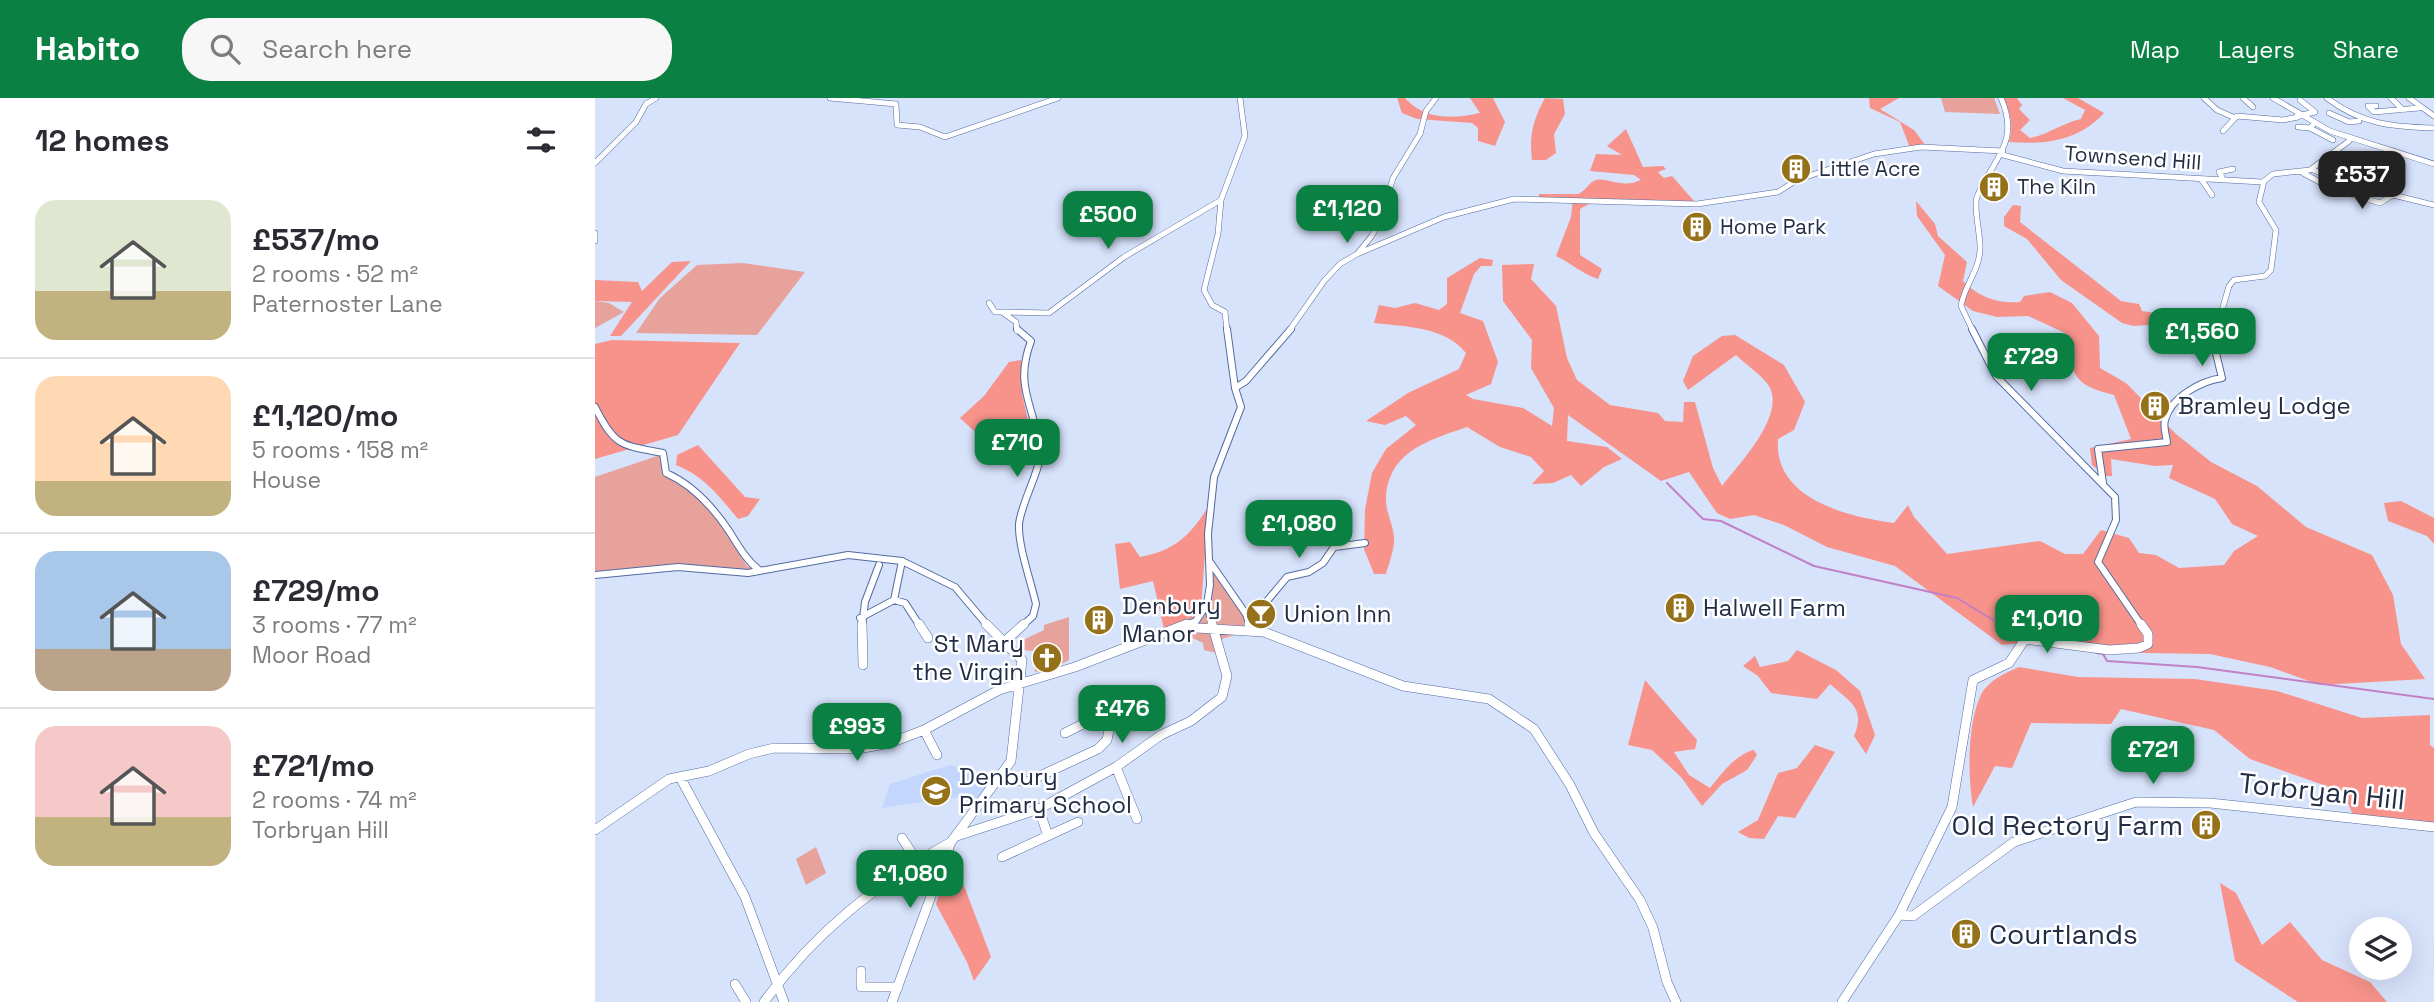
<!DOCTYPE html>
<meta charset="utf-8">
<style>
:root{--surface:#fff;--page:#f7f7f7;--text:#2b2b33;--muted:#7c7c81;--line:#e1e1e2;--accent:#0b8043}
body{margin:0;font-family:"Space Grotesk",sans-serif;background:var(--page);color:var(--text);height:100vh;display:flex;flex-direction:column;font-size:26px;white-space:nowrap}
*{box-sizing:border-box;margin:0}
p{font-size:23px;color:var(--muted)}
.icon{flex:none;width:38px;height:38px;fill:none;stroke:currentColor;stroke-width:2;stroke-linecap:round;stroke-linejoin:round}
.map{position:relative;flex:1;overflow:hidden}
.details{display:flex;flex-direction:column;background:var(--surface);width:595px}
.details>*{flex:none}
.controls{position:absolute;left:1754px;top:819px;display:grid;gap:14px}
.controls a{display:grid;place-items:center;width:63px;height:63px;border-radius:50%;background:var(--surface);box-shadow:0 7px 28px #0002;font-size:35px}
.price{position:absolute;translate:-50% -60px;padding:0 16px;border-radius:14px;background:var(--accent);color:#fff;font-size:23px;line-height:46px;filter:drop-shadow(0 2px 4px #0008)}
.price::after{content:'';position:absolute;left:50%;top:42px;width:21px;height:16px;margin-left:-10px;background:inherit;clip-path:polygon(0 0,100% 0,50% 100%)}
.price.active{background:#222;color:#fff}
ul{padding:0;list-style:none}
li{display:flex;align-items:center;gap:21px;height:175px;padding:0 35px}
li+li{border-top:2px solid var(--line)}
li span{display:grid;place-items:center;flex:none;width:196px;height:140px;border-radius:21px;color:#555}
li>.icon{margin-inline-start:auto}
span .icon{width:84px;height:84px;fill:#fffc;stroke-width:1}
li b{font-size:30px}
h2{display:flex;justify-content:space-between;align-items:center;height:84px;padding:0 35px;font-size:30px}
header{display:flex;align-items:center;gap:42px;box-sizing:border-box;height:98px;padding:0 35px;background:var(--accent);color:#fff}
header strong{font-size:33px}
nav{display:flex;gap:38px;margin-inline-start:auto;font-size:24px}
.search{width:490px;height:63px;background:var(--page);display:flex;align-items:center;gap:18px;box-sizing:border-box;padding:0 24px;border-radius:28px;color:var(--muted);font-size:26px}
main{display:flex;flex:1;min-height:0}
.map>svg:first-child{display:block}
.built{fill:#c2d6fe}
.green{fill:#e8a29c}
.forest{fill:#f7938b}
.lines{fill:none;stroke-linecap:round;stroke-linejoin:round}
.stream{stroke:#c280c5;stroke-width:2}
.minor-far2-casing{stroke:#526ba1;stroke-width:6}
.minor-far1-casing{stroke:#526ba1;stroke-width:8}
.minor-casing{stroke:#526ba1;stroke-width:10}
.minor-far2{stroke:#fff;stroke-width:5}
.minor-far1{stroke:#fff;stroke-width:6}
.minor{stroke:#fff;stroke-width:9}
.labels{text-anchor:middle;stroke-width:5;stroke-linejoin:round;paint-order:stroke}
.far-street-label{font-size:21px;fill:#232d45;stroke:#fff}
.far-poi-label{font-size:21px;fill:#232d45;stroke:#fff;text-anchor:start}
.poi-label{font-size:24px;fill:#232d45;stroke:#fff;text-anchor:start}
.near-street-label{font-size:28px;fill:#232d45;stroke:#fff}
.near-poi-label{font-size:28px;fill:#232d45;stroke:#fff;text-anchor:end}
</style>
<header>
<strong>Habito</strong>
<div class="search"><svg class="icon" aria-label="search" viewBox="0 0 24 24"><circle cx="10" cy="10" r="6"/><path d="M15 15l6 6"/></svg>Search here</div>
<nav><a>Map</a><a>Layers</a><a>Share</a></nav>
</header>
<main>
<section class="details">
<h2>12 homes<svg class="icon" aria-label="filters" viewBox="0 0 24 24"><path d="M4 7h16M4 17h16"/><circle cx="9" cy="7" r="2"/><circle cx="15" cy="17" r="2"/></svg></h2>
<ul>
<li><span style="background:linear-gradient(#dfe7d0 65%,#c2b280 0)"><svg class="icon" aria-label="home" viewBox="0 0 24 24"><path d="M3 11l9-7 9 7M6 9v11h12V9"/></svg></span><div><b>£537/mo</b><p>2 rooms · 52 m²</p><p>Paternoster Lane</p></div></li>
<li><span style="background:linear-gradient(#ffd9b3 75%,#c2b280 0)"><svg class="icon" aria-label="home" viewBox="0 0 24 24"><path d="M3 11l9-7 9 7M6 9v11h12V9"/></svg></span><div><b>£1,120/mo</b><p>5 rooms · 158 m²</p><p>House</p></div></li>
<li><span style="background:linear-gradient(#a9c7e8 70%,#b9a48a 0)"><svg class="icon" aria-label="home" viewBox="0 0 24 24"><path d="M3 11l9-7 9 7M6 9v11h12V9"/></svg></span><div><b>£729/mo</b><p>3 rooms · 77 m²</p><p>Moor Road</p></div></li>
<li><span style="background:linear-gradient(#f6c9c9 65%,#c2b280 0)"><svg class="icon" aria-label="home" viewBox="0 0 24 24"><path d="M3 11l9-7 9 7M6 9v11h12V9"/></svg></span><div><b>£721/mo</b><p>2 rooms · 74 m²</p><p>Torbryan Hill</p></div></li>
</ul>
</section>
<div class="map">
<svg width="1839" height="904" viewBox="0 0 1839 904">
<rect width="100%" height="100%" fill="#d7e2fb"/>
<path class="built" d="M355 667 398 680 381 706 363 700H353L287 710 295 686Z"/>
<path class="green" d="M1346 0H1399L1405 16 1350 14Z
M148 165 210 174 162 237 41 235 65 200 102 167Z
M0 203 14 205 29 214 0 230Z
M65 357 69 376 91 387 126 426 152 468 160 472 54 468 0 475V379Z
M617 471 648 515 652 528 637 538 620 543 621 555 609 552 608 545 587 535C593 529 601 527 606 522 619 509 617 487 617 471Z
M474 519V562L457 571 440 574 439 553 426 552 430 541 449 532V527Z
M221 749 231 775 211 787 201 761Z"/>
<path class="forest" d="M802 0H810C829 22 858 21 885 15L875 0H898L910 24 900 48 883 43V30L877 25 822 21 807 15Z
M950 0 968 1 970 16 959 36 961 55 951 62H937C934 37 938 22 950 0Z
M1274 0H1304L1285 11 1319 32 1331 48 1315 50 1305 24 1275 10Z
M1409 0H1422L1427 7 1424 11 1435 22 1425 32 1435 40C1455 36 1467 25 1486 21L1490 12 1468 0H1483L1509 15C1484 43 1449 47 1414 44 1419 28 1415 15 1409 0Z
M1031 31 1048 69 1068 68 1071 71 1063 74 1069 80 1077 78 1099 103C1083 103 1065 106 1049 104 1026 102 1006 98 985 111V157L1007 171 1003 181C987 176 976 165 961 158L976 119 978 100H944V96H983C991 93 994 84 1001 82 1012 79 1027 91 1046 82L1039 77 995 73 1001 56 1027 57 1012 48Z
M1321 103 1340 126 1343 138 1372 164 1368 183C1383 199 1403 206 1425 204L1429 198 1455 194 1477 205 1504 238 1505 270 1531 285 1581 336 1616 364 1662 388 1711 429 1777 457 1798 497 1806 546 1830 581 1725 587 1675 569 1615 556 1490 554 1444 543 1407 547 1300 468 1232 449 1189 427 1159 417 1135 421 1122 415 1094 374 1066 383 973 317 972 343 1012 349 1027 361 1009 369 986 388 976 377 958 385 937 386 949 373 936 359 905 349 872 329C835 342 792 353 791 402 791 414 798 427 799 439 800 450 794 465 791 476H779L769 451 770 411 777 375 791 351 821 327 811 318 790 327 771 323 813 295 864 271 871 255C849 228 812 229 779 225L784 207 800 210 820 205 844 212 852 206V180L885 160 898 162 897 168H886L879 176 865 215 888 223 903 264 896 286 871 297 878 301 928 310 957 328 959 310 936 270 937 242 908 203 907 167 939 166 936 181 961 208 972 260 982 282 1015 307 1063 315 1070 323 1088 324 1089 304H1100L1118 370 1127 388C1145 365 1191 317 1174 288 1167 277 1151 267 1141 257L1093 292 1088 283 1098 258 1127 238 1140 237 1189 267 1210 304 1199 332 1183 341C1178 401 1253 419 1299 425L1313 407 1319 419 1352 456 1445 443 1470 456H1488L1506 432 1534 440 1544 455 1561 457 1584 470 1629 467 1639 453 1663 438 1637 426 1620 401 1574 380 1578 367 1560 368 1516 361 1517 378H1511L1497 367 1495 350 1536 341 1519 297C1494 290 1478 286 1475 258L1435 246V236L1470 241V235L1433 218 1402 219 1378 213 1343 188 1350 157 1322 118Z
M1418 107 1426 108 1425 124 1526 203 1544 206 1547 213 1568 216 1565 226 1539 228 1527 225 1466 182 1432 141 1409 128V119Z
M96 163 26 238H15L37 204 0 203V182L43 184 47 193 77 164Z
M17 242 145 245 83 337 0 361V246Z
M426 262 427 296 438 344 428 343 421 336 400 346 390 343 365 320 389 298 414 264Z
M103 347 150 399 165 401 153 418 143 421C125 399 108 377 81 367L82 357Z
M1806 403 1839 420V446L1832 438 1793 423 1789 405Z
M613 409 606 512 602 518 569 531 558 483 525 491 520 446 535 444 545 459C579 453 595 438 613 409Z
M1202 552 1241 572 1265 593 1280 637 1271 656 1259 638C1271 610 1255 604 1235 586L1222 601 1176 595 1163 578 1148 568 1160 558 1165 569 1193 563Z
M1424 569 1483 579 1600 581 1682 593 1767 620 1835 617V647L1839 650V729L1758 717 1748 694 1655 661 1619 632 1526 611 1516 626 1436 625 1417 670 1400 668 1378 709C1373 679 1372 628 1385 599 1392 583 1410 575 1424 569Z
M1050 582 1102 642 1100 651 1079 654 1094 677 1115 690C1126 676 1141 656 1159 652L1162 657 1152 672 1127 686 1107 708 1086 679 1057 652 1033 647Z
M1220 647 1240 654 1200 720 1183 718 1169 741 1154 740 1143 734 1163 722 1183 675 1202 670Z
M357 756 396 859 379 883 372 864 341 806Z
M1625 785 1641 795 1667 847 1695 824 1727 862 1775 884 1792 904H1703L1640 863Z"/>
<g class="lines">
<path class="stream" d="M1072 385 1108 421 1126 423 1219 468 1362 500 1426 539
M1501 555 1508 556 1512 563 1602 569 1839 601"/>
<g class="minor-far2-casing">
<path id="minor-far2" d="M235 0 301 6 302 27 325 29 350 39 463 0
M1609 0 1622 12 1638 19
M1648 0 1658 9
M1678 0 1735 33 1839 66
M1732 0C1766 26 1797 29 1839 30
M1796 0 1808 12
M1814 0 1839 18
M1781 8H1773L1779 14 1824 10
M1734 15 1754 24 1764 23
M1702 18 1720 14 1705 2
M1718 27 1715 30 1738 42
M1703 29 1715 30
M1628 33 1642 18 1688 22 1703 19
M1408 57 1468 73 1667 84
M0 65 41 24 51 6 61 0
M1716 71 1755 88
M1708 75 1736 90 1785 105 1798 97 1839 107
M1606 81 1617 97
M1628 81 1624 74 1638 71
M0 135V143
M762 156 849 119 919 101 1102 106 1183 94 1202 82 1279 56 1326 49 1408 53
M394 205 400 214H407L421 224 422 233
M407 214 454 215 529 159 626 102
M632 233 630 214 617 207 609 192 623 136 626 102 650 38 645 0
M694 233 729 183 745 166 762 156 776 139 784 126 798 80 825 36 831 13 841 0
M1378 233 1366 208C1369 188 1384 173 1385 152 1386 138 1378 109 1382 99 1397 61 1426 46 1406 0
M1621 233 1634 188 1639 182 1670 178 1676 172 1681 132 1664 104 1669 83 1678 76 1715 72 1754 43"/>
</g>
<g class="minor-far1-casing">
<path id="minor-far1" d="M422 231 436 243C418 291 441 309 445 354 447 369 426 405 424 426 423 448 436 484 441 506L438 518 427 528
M1377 231 1401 278 1520 399 1521 422 1503 464 1547 528
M640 290 651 283 696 231
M0 309C20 349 26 347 68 355L71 375C98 387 118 409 134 433 143 447 151 462 164 472
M1508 385 1503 351 1572 344C1571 337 1568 328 1570 322 1576 299 1606 283 1627 280L1618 243 1622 231
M307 463 299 502 310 505 325 528
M615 464 651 516 655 528
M0 477 83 469 153 475 253 457 307 463 360 489 393 528
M612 507 618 528
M651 516 667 509 692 479 714 474 728 465 739 449 770 445
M265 520 299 502
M267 528 270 504 284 467
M588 528 601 523 612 506 615 487 613 436 619 379 646 309 640 290 632 231"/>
</g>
<g class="minor-casing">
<path id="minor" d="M267 526 268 567
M324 526 333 540
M654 526 656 533
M585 529 669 534 808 588 894 601 939 631 975 687 999 735 1045 802 1058 830 1072 884 1081 904
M408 545 429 526
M329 632 342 657
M521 669 542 721
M85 679 150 799 189 904
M403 680 432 684 503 651 512 642 514 632 508 624 490 625 470 635
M444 711 453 738
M0 732 74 681 114 673 154 656 179 650 263 651 295 645 329 632 404 592 480 569 592 526
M362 738 444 711 521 669 566 637 596 623 627 599 632 578 617 526
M307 740 322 763
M407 759 483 724
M1304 817 1318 818 1419 744 1541 704 1615 705 1839 729
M266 873V889H303
M140 886 151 904
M169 904C220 834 281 786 356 744
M297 904 356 744 416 663 427 562 391 526
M1247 904 1304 817 1357 709 1378 582 1414 565 1430 541 1514 552 1544 550 1553 546V536L1546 526"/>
</g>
<use href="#minor-far2" class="minor-far2"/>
<use href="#minor-far1" class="minor-far1"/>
<use href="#minor" class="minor"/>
</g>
<defs>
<g id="building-disc" transform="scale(1.575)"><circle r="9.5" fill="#95721a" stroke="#fff"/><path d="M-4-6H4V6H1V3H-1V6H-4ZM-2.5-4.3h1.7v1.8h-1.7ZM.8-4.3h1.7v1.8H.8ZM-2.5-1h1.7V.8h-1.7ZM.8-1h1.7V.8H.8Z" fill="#fff"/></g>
<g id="bar-disc" transform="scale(1.575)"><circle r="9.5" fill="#95721a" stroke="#fff"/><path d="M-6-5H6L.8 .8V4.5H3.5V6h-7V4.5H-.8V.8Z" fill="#fff"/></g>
<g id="church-disc" transform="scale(1.575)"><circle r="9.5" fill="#95721a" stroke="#fff"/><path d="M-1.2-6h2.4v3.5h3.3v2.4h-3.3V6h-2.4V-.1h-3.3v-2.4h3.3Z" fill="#fff"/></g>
<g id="school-disc" transform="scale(1.575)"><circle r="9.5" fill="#95721a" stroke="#fff"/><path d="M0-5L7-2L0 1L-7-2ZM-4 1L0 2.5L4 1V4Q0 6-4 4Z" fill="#fff"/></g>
</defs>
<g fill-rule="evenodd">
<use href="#building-disc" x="1201" y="71"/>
<use href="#building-disc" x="1399" y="89"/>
<use href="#building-disc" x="1102" y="129"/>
<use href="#building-disc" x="1560" y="308"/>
<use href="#building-disc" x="1085" y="510"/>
<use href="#bar-disc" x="666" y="516"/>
<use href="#building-disc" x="504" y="522"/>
<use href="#church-disc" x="452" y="560"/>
<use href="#school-disc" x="341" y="693"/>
<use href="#building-disc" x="1611" y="727"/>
<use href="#building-disc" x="1371" y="836"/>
</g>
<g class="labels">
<g class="far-street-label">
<text transform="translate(1538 60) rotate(4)" y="7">Townsend Hill</text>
</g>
<g class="far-poi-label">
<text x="1224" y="78">Little Acre</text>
<text x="1422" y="96">The Kiln</text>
<text x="1125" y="136">Home Park</text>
</g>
<g class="poi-label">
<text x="1583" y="316">Bramley Lodge</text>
<text x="527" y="516">Denbury<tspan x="527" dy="28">Manor</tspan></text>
<text x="1108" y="518">Halwell Farm</text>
<text x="689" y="524">Union Inn</text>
<text x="429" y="554" text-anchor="end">St Mary<tspan x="429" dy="28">the Virgin</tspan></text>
<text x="364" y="687">Denbury<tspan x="364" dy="28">Primary School</tspan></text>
</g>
<g class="near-street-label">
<text transform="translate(1727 693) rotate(6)" y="10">Torbryan Hill</text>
</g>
<g class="near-poi-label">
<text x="1588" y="737">Old Rectory Farm</text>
<text x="1394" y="846" text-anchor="start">Courtlands</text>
</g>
</g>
</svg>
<div class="controls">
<a><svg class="icon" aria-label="layers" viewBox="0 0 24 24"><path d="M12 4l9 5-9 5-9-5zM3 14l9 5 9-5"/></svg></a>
</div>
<b class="price active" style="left:1767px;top:113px">£537</b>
<b class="price" style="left:752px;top:147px">£1,120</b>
<b class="price" style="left:513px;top:153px">£500</b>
<b class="price" style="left:1607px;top:270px">£1,560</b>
<b class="price" style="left:1436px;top:295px">£729</b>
<b class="price" style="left:422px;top:381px">£710</b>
<b class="price" style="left:704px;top:462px">£1,080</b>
<b class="price" style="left:1452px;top:557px">£1,010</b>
<b class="price" style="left:527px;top:647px">£476</b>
<b class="price" style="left:262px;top:665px">£993</b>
<b class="price" style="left:1558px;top:688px">£721</b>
<b class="price" style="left:315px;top:812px">£1,080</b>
</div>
</main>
